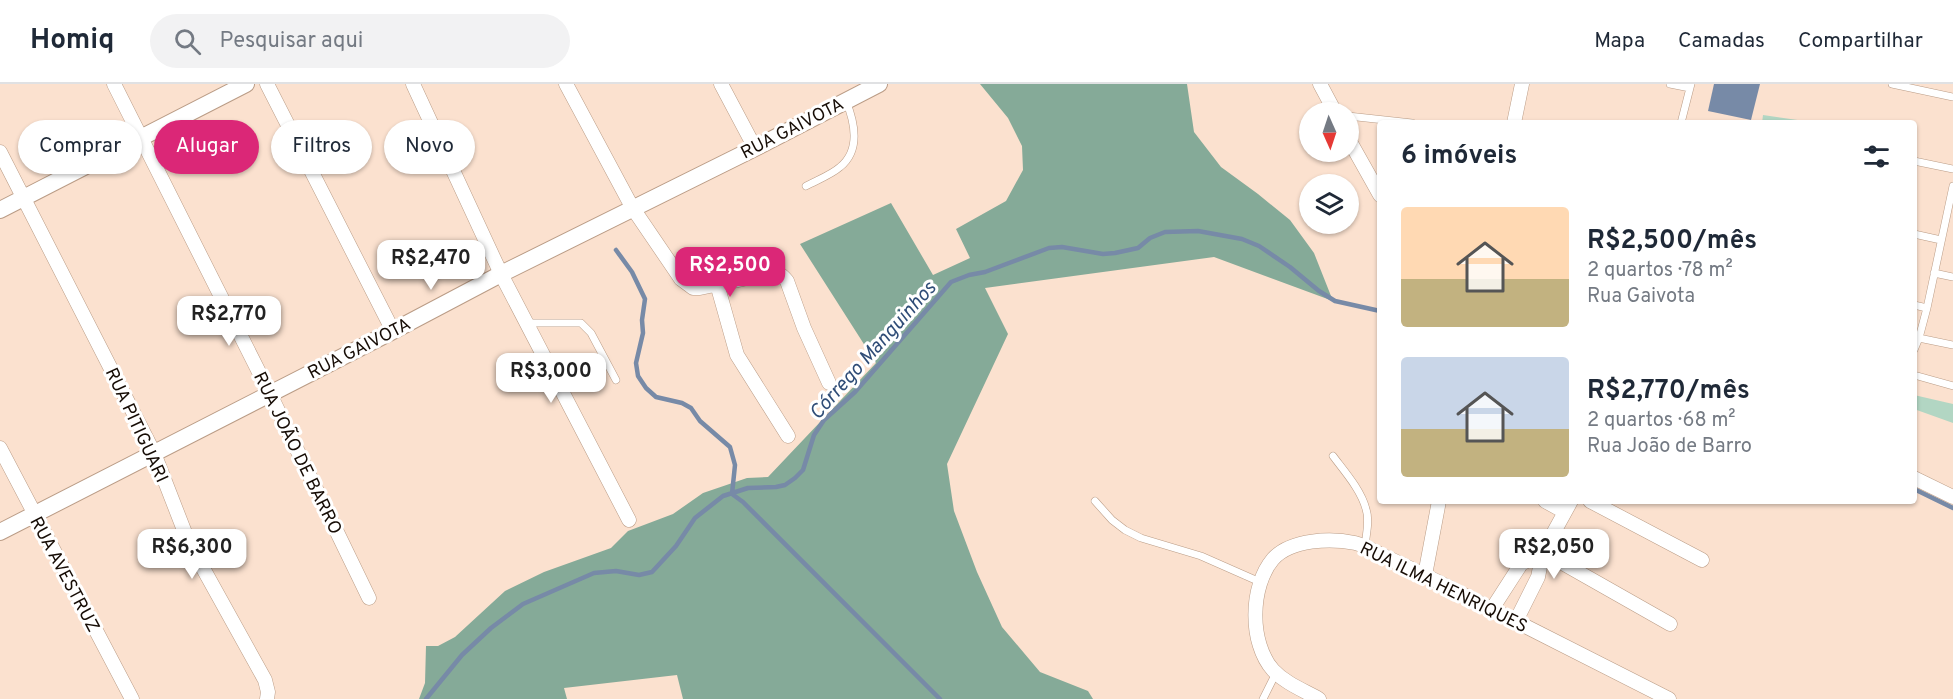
<!DOCTYPE html>
<html lang="pt">
<meta charset="utf-8">
<style>
:root{--surface:#fff;--page:#f2f2f3;--text:#1f2937;--muted:#747a83;--line:#e0e1e3;--accent:#db2777}
body{margin:0;font-family:Overpass,sans-serif;background:var(--page);color:var(--text);height:100vh;display:flex;flex-direction:column;font-size:22px;white-space:nowrap}
*{box-sizing:border-box;margin:0}
p{font-size:20px;color:var(--muted)}
.icon{flex:none;width:33px;height:33px;fill:none;stroke:currentColor;stroke-width:2;stroke-linecap:round;stroke-linejoin:round}
.map{position:relative;flex:1;overflow:hidden}
.side{position:absolute;left:1377px;top:36px;width:540px;height:384px;display:flex;flex-direction:column;background:var(--surface);border-radius:6px;box-shadow:0 2px 4px #0004}
.side>*{flex:none}
.banner{position:absolute;left:18px;top:36px;width:570px;height:54px;display:flex;gap:12px}
.needle{width:39px;rotate:177deg}
.controls{position:absolute;left:1299px;top:18px;display:grid;gap:12px}
.controls a{display:grid;place-items:center;width:60px;height:60px;border-radius:50%;background:var(--surface);box-shadow:0 2px 4px #0004;font-size:30px}
.price{position:absolute;translate:-50% -51px;padding:0 14px;border-radius:12px;background:#fff;color:#222;font-size:20px;line-height:39px;filter:drop-shadow(0 2px 3px #0008)}
.price::after{content:'';position:absolute;left:50%;top:36px;width:18px;height:14px;margin-left:-9px;background:inherit;clip-path:polygon(0 0,100% 0,50% 100%)}
.price.on{background:var(--accent);color:#fff}
ul{padding:0;list-style:none}
li{display:flex;align-items:center;gap:18px;height:150px;padding:0 24px}
li span{display:grid;place-items:center;flex:none;width:168px;height:120px;border-radius:6px;color:#555}
li>.icon{margin-inline-start:auto}
span .icon{width:72px;height:72px;fill:#fffc;stroke-width:1}
li b{font-size:26px}
h2{display:flex;justify-content:space-between;align-items:center;height:72px;padding:0 24px;font-size:26px}
.pill{padding:0 21px;border-radius:27px;background:var(--surface);box-shadow:0 2px 4px #0004;font-size:21px;line-height:54px}
.pill.on{background:var(--accent);color:#fff}
header{display:flex;align-items:center;gap:36px;box-sizing:border-box;height:84px;padding:0 30px;background:var(--surface);border-bottom:2px solid var(--line)}
header strong{font-size:28px}
nav{display:flex;gap:33px;margin-inline-start:auto;font-size:21px}
.search{width:420px;height:54px;background:var(--page);display:flex;align-items:center;gap:15px;box-sizing:border-box;padding:0 21px;border-radius:33px;color:var(--muted);font-size:22px}
.map>svg:first-child{display:block}
.green{fill:#b2d6c3}
.forest{fill:#85aa98}
.water{fill:#778aa7}
.lines{fill:none;stroke-linecap:round;stroke-linejoin:round}
.stream{stroke:#778aa7;stroke-width:4.5}
.service-casing{stroke:#ba9c86;stroke-width:8}
.minor-casing{stroke:#ba9c86;stroke-width:15}
.tertiary-casing{stroke:#ba9c86;stroke-width:18}
.service{stroke:#fff;stroke-width:7}
.minor{stroke:#fff;stroke-width:14}
.tertiary{stroke:#fff;stroke-width:16}
.labels{text-anchor:middle;stroke-width:6;stroke-linejoin:round;paint-order:stroke}
.street-label{font-size:18px;fill:#160c05;stroke:#fff}
.water-label{font-size:20px;font-style:italic;fill:#304d77;stroke:#fff}
</style>
<header>
<strong>Homiq</strong>
<div class="search"><svg class="icon" aria-label="search" viewBox="0 0 24 24"><circle cx="10" cy="10" r="6"/><path d="M15 15l6 6"/></svg>Pesquisar aqui</div>
<nav><a>Mapa</a><a>Camadas</a><a>Compartilhar</a></nav>
</header>
<div class="map">
<svg width="1953" height="615" viewBox="0 0 1953 615">
<rect width="100%" height="100%" fill="#fbe1cf"/>
<path class="green" d="M1763 31 1819 39H1762Z
M1914 311 1953 320V339L1914 325Z"/>
<path class="forest" d="M980 0H1187L1194 48 1221 83 1258 110 1290 136 1314 169 1333 217 1214 173 985 204 1008 250 947 380 954 427 977 488 1002 543 1040 588 1088 607 1093 615H683L677 591 564 604 567 615H419L425 599 426 562H438L455 553 505 507 544 488 611 464 628 447 673 430 703 409 747 394 768 393 876 279 800 160 891 119 933 191 970 174 956 145 1006 117 1023 86 1022 62 1008 34Z"/>
<path class="water" d="M1714 0H1760L1751 36 1708 27Z"/>
<g class="lines">
<path class="stream" d="M616 166 632 188 645 215 642 236 643 249 636 279 638 292 646 304 656 313 682 319 691 324 700 337 730 363 735 381 732 410
M1914 405 1953 424
M732 410 743 418 940 615
M426 615 462 571 491 544 523 520 594 489 616 487 639 491 652 488 676 462 695 434 723 412 748 404 776 403 785 401 795 394 803 386 814 351 824 336 855 308 951 198 969 191 985 188 1049 164 1062 163 1103 170 1115 169 1138 164 1150 154 1165 148 1198 147 1242 155 1259 162 1290 183 1319 207 1335 217 1380 227"/>
<g class="service-casing">
<path id="service" d="M1670 0 1690 4
M1892 0 1953 13
M1348 32 1412 39
M1681 39 1691 0
M1914 77 1953 85
M806 102C817 96 831 91 840 83 861 66 855 39 846 17
M1914 150 1941 156
M1934 189 1953 193
M1914 221 1927 224
M526 239H581L591 249 616 296
M1914 253 1953 261
M1914 266 1919 254 1927 224 1953 102
M1914 291 1953 302
M1333 372C1345 388 1361 406 1366 425 1370 437 1366 450 1365 463
M1095 417 1112 436 1125 446 1141 454 1201 472 1260 498
M1263 615 1276 589"/>
</g>
<g class="minor-casing">
<path id="minor" d="M114 0 270 310 369 514
M267 0 393 247
M413 0 501 190 629 436
M566 0 632 123 681 195 693 204H700L771 189C779 189 782 191 787 197L804 244 829 299
M721 0 755 64
M1320 0 1335 28
M1514 39 1522 0
M1348 54 1380 111
M0 68 154 369 189 459 265 596 268 608 267 615
M717 200 737 271 788 352
M0 364 132 615
M1914 394 1953 413
M1545 417 1565 428
M1590 417 1702 476
M1543 468 1670 540
M1425 491 1439 417
M1492 525 1521 480 1543 468
M1516 537 1538 493 1543 468 1571 417
M1319 615C1303 606 1285 599 1273 586 1249 559 1250 502 1273 475 1291 455 1331 454 1355 459 1365 461 1375 468 1384 472 1408 483 1431 494 1454 506 1526 542 1597 579 1669 615"/>
</g>
<g class="tertiary-casing">
<path id="tertiary" d="M0 126 246 0
M0 448 393 247 501 190 755 64 879 0"/>
</g>
<use href="#service" class="service"/>
<use href="#minor" class="minor"/>
<use href="#tertiary" class="tertiary"/>
</g>
<g class="labels">
<g class="street-label">
<text transform="translate(792 44) rotate(-27)" y="6">RUA GAIVOTA</text>
<text transform="translate(359 264) rotate(-27)" y="6">RUA GAIVOTA</text>
<text transform="translate(137 341) rotate(65)" y="6">RUA PITIGUARI</text>
<text transform="translate(298 369) rotate(64)" y="6">RUA JOÃO DE BARRO</text>
<text transform="translate(65 490) rotate(62)" y="6">RUA AVESTRUZ</text>
<text transform="translate(1444 503) rotate(26)" y="6">RUA ILMA HENRIQUES</text>
</g>
<g class="water-label">
<text transform="translate(872 266) rotate(-48)" y="7">Córrego Manguinhos</text>
</g>
</g>
</svg>
<div class="controls">
<a><svg class="needle" viewBox="-14 -14 28 28"><path d="M0-13l5 13h-10z" fill="#e53935"/><path d="M0 13l5-13h-10z" fill="#747a83"/></svg></a>
<a><svg class="icon" aria-label="layers" viewBox="0 0 24 24"><path d="M12 4l9 5-9 5-9-5zM3 14l9 5 9-5"/></svg></a>
</div>
<b class="price" style="left:431px;top:207px">R$2,470</b>
<b class="price on" style="left:730px;top:214px">R$2,500</b>
<b class="price" style="left:229px;top:263px">R$2,770</b>
<b class="price" style="left:551px;top:320px">R$3,000</b>
<b class="price" style="left:192px;top:496px">R$6,300</b>
<b class="price" style="left:1554px;top:496px">R$2,050</b>
<div class="banner">
<a class="pill">Comprar</a>
<a class="pill on">Alugar</a>
<a class="pill">Filtros</a>
<a class="pill">Novo</a>
</div>
<section class="side">
<h2>6 imóveis<svg class="icon" aria-label="filters" viewBox="0 0 24 24"><path d="M4 7h16M4 17h16"/><circle cx="9" cy="7" r="2"/><circle cx="15" cy="17" r="2"/></svg></h2>
<ul>
<li><span style="background:linear-gradient(#ffd9b3 60%,#c2b280 0)"><svg class="icon" aria-label="home" viewBox="0 0 24 24"><path d="M3 11l9-7 9 7M6 9v11h12V9"/></svg></span><div><b>R$2,500/mês</b><p>2 quartos · 78 m²</p><p>Rua Gaivota</p></div></li>
<li><span style="background:linear-gradient(#c9d6e8 60%,#c2b280 0)"><svg class="icon" aria-label="home" viewBox="0 0 24 24"><path d="M3 11l9-7 9 7M6 9v11h12V9"/></svg></span><div><b>R$2,770/mês</b><p>2 quartos · 68 m²</p><p>Rua João de Barro</p></div></li>
</ul>
</section>
</div>
